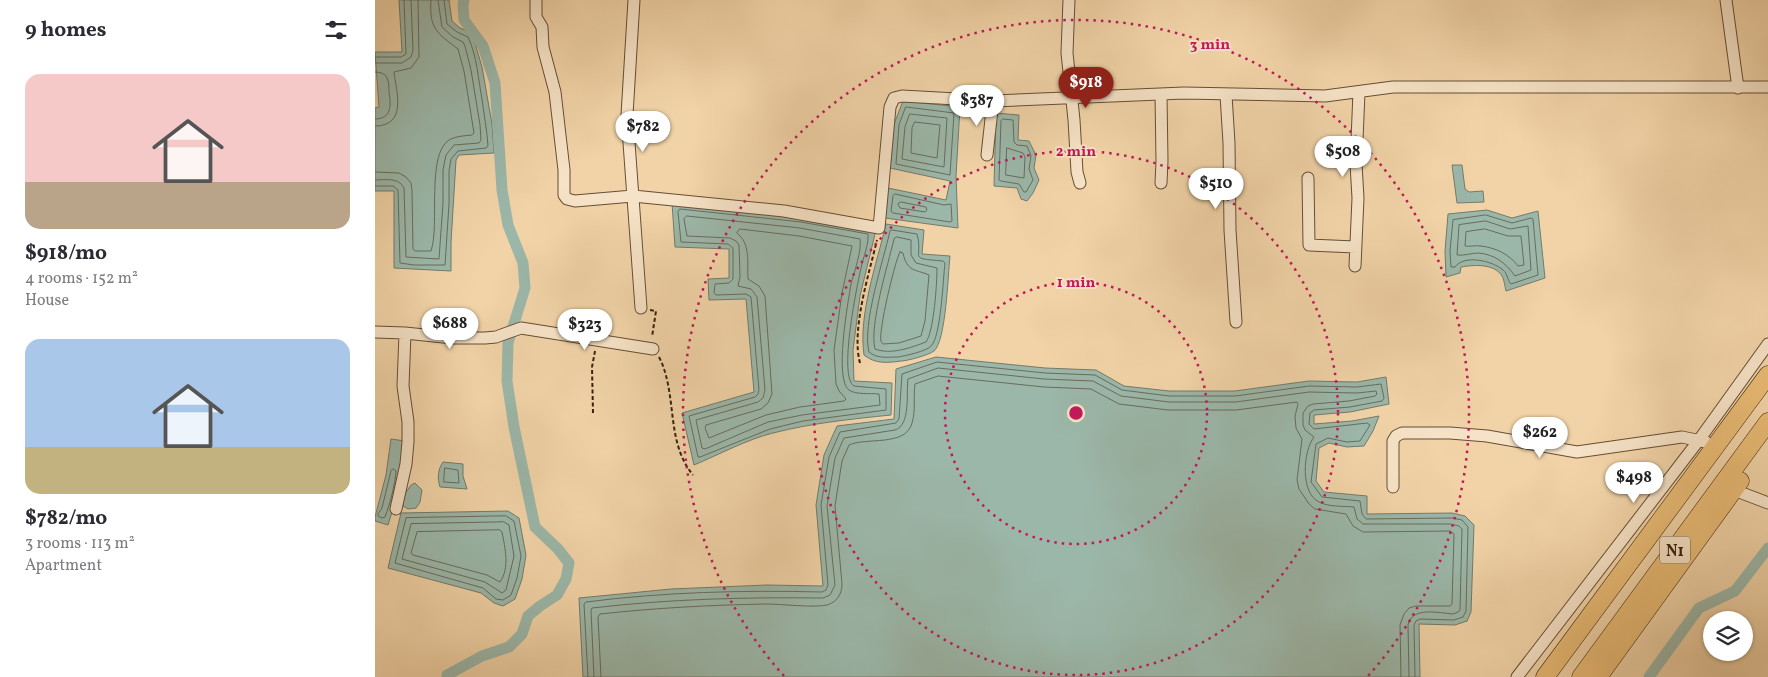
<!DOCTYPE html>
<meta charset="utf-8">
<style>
:root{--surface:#fff;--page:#f2f2f3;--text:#2b2b33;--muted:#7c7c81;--accent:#8f2418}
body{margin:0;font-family:Vollkorn,serif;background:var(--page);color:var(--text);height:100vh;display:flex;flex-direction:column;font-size:19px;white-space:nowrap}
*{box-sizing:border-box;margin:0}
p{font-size:16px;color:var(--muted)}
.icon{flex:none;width:28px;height:28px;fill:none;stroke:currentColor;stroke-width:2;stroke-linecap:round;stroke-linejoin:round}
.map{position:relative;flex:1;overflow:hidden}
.panel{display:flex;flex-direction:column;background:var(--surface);width:375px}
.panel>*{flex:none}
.buttons{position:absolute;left:1328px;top:611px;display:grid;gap:10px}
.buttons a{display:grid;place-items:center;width:50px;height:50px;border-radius:50%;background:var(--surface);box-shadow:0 1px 4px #0004;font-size:25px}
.price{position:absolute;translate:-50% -42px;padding:0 11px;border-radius:18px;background:#fff;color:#222;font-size:16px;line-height:32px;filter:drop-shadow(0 1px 2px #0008)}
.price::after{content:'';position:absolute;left:50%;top:30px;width:15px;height:11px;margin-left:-8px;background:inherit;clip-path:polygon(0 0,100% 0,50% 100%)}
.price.selected{background:var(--accent);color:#fff}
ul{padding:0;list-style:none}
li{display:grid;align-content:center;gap:10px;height:265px;padding:0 25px}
li span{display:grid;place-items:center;height:155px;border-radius:15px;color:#555}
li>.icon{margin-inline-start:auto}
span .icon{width:90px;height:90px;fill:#fffc;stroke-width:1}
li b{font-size:21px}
h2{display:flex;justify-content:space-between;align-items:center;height:60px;padding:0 25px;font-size:21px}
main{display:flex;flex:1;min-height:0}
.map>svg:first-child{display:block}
.water{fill:#9bb7a9;stroke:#737b6b}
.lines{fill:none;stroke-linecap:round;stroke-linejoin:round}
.shore{stroke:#696c5c;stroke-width:1}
.canal{stroke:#9bb7a9;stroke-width:11}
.minor-casing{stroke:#664e35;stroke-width:13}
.highway-casing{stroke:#37210f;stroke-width:19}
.path{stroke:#37210f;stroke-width:2;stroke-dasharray:4 2.5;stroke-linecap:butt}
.minor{stroke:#f6e2c6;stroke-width:11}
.highway{stroke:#e8ba74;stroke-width:18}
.ring{fill:none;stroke:#c2185b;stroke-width:2.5;stroke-dasharray:2.5 5}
.labels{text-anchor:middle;stroke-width:4;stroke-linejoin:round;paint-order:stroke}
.shield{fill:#f6e2c6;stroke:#705b46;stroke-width:1}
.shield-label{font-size:16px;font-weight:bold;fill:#37210f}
.centre{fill:#c2185b;stroke:#f6e2c6;stroke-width:2.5}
.ring-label{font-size:15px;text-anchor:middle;font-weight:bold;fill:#c2185b;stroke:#f6e2c6;stroke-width:4;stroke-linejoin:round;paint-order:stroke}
</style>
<main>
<section class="panel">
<h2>9 homes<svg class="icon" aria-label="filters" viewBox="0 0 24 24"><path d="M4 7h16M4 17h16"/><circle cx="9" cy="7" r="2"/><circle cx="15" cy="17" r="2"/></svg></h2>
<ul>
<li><span style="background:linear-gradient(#f6c9c9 70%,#b9a48a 0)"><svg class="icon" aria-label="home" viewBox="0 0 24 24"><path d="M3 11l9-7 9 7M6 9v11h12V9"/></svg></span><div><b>$918/mo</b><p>4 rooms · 152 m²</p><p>House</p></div></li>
<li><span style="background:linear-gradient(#a9c7e8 70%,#c2b280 0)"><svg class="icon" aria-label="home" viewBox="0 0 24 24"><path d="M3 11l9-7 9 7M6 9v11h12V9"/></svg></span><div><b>$782/mo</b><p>3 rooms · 113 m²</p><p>Apartment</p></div></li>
</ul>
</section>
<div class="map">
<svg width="1393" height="677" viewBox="0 0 1393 677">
<rect width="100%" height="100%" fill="#f1d3a7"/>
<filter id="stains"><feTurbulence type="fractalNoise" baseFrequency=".004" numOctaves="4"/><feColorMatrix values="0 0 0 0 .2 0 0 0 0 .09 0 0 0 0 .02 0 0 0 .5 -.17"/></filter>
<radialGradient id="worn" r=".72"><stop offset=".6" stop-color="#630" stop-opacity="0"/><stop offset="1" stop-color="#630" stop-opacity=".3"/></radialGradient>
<path class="water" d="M24 0H74L77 21 85 28 97 33 107 67 117 124 119 153 84 155 81 160 76 242V271L19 268V191H0V108L4 107 0 52H27Z
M528 101 585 107 581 176 583 228 510 218 513 188 571 200 575 181 515 168 519 124Z
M621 113 644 115 643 140 654 141 661 155 659 168 664 180 658 193 652 201 646 199 642 188 619 186Z
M1077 165H1087L1090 189 1094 192 1108 191 1109 202 1082 203Z
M297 203 387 212 501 230 485 296 478 350 479 381 517 383 516 415C477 419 437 423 398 433 373 439 343 455 319 465L307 413 379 392 371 299 334 300 333 279 354 278V249L300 247Z
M1112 210 1137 218 1163 211 1170 278 1131 291C1130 287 1129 279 1127 276 1119 263 1098 265 1086 267L1085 273 1071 277 1070 251 1073 214Z
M511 224 549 230 547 254 575 256C573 274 571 341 559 351 554 355 532 361 526 361 512 363 500 364 489 355 483 315 502 263 511 224Z
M561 357 670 368 721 370 749 386 794 391H860L934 381 982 382 1011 377 1014 404 975 412 939 415V424L977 421 1004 416 998 431 989 446 972 447 954 443 944 448 941 481 949 492 992 496V514L1077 513 1090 516 1099 525 1096 612 1092 621 1080 625 1044 624 1045 677H208L204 598 296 589 392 585 448 586 441 505 449 455 462 426 519 419 521 369Z
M16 439 30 441 17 512 13 525 0 521V517L11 475Z
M68 462 88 464V476L92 489 65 487C62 478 63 469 68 462Z
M40 483 47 490 45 502 41 508 33 509 28 506 27 498 36 485Z
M133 511 144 518 151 555 147 579 140 599 128 606 119 603 106 593 13 568 26 513Z"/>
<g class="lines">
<path class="shore" d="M0 57H26L31 54 29 0
M0 63H27L36 57 38 50 36 0
M0 72C4 72 8 73 11 76 14 81 14 87 14 92 16 105 17 119 0 119
M531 107 579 113 575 175 521 164 524 125Z
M535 114 572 118 569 167 527 159 530 127Z
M628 119 638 120 639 142 642 145 652 146 656 156 654 169 658 180 651 192H649L644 184 626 181 624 180 626 121Z
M540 122 565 125 562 158 536 153 537 128Z
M0 126C33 126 21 91 19 72L36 68 44 57 43 0
M632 148 648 153 650 157 649 178 631 175Z
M0 172 24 173 31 177 36 183 37 191 38 249 40 251H56C65 225 51 155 74 140 81 136 89 136 97 135L99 133 89 71 83 49C62 33 54 29 56 0
M0 180C11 180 23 177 29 188L31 257 64 259 68 203V170L71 155 79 145 104 143 106 140 105 125 96 70 90 46 88 42 78 37 67 27 63 0
M0 186H18L23 190 25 263 39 265H70L74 204V171L76 159 83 151 111 148 113 146C112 130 109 115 107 99 103 78 102 56 93 37L82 32 72 24 69 0
M520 194 569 205 576 204 577 221 575 222 518 213 516 211 518 196Z
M526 202 551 207 552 210 550 212 525 208 523 204Z
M305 209 426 222 493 234C494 244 488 258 486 268 482 286 463 377 479 386L511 389V410L428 421 395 429 325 457H323L314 416 380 397 383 394 384 390 376 297 371 294 341 295 339 293 340 284 354 283 358 279V248L353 244 306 242 303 212Z
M1111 215 1137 223 1156 218 1158 219 1163 275 1136 284C1132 280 1133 274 1128 270 1118 261 1089 254 1080 267H1076L1075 251 1078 220Z
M312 216 425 228 485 239C487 251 479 272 476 284 473 302 459 380 474 390 481 395 495 393 504 394L505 405 427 415 393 422 330 449 327 448 321 420 383 402 388 398 390 390 382 297 376 289 363 286 365 277 364 245 361 241 355 238 312 236 309 219Z
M1111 221 1135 229 1153 226 1156 270 1140 276C1131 263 1119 254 1103 253 1096 253 1089 256 1082 255L1084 225Z
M365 229 424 236 477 246 467 293 459 350 461 384 464 391 471 399 469 401 425 407 391 415 334 438 330 428 331 425 386 409 393 403 397 394 390 296 384 286 373 279C372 262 376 244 362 233Z
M1110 229 1133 236H1146L1149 265 1143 266C1134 254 1121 248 1106 246 1100 245 1095 247 1090 246L1091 232Z
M517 230 542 234C549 259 531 258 568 261L570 263C568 279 566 337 556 346 552 351 530 356 523 357 513 357 502 359 494 352 487 324 508 262 515 231Z
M522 237 536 240V255L541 263 562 268C562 283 559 331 551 342 535 348 516 355 500 349 494 325 513 265 519 239Z
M525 252 528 253C532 272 540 269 554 275L550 321 546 336 524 343 508 344C507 343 506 342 506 341 503 333 520 260 525 252Z
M70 468 83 470 84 483 69 482Z
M18 469 21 471C20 486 15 503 10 517L7 518 3 516V514L7 508 16 471Z
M131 516 139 521 146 556 142 578 136 595 128 600 121 599 108 588 20 563 31 518Z
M129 522 134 525 139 556 131 590 127 593 110 582 27 559 36 524Z
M125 530 127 532C130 548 135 568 125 582L112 575 38 555 36 553 42 532Z
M213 677 209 604 211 602C289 592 368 590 447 592L451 590 453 585 446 505 454 457 465 432 521 423 524 419 527 374 562 362 670 373 720 375 747 390 794 396H860L934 386 982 387 1006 384 1009 398 1007 401 975 407 939 410 935 413 934 424 939 429 992 423 995 425 985 441 972 442 953 438 941 444 936 482 947 497 985 501 987 514 991 519 1077 518 1087 520 1093 527 1091 611 1088 617 1079 620 1045 619 1041 621 1039 625 1040 677
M219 677 216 610 217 608C294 599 370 597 448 598L455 595 460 585 452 506 460 458 469 438 520 430C536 425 531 393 533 379L563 368 669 379 718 381 746 396 794 402H861L934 392 982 393 1001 391 1002 394 1000 396 974 401 938 404 933 406 928 413V425L930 430 939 437C928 451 925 493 944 502 953 507 968 506 979 507L982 519 988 524H1076L1084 526 1087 529 1085 610 1083 612 1078 614C1064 613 1037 606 1033 625L1034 677
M226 677 223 617 225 614C280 608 335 605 391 604 407 604 439 608 452 605 462 602 467 594 467 584L460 506 467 461 474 445C491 437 531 447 537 423 541 411 538 397 540 384L563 376 669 387 716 389 744 404 793 410H861L922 402 923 404 920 416 921 428 927 439 922 480 924 489 934 504 940 509 971 514 978 526 988 532 1075 531 1079 534 1077 604 1075 606H1041L1034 608 1029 614 1025 625 1026 677"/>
<path class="canal" d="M73 677 72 675 107 656 134 647 147 634 153 616 165 606 182 595 191 579 194 563 183 549 160 527 139 427 132 381 133 343 150 288 148 263 133 225 127 190 120 83 108 46 89 20 88 5 89 0
M1274 677 1324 608 1360 591 1393 548"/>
<g class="minor-casing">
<path id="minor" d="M161 0V17L167 27 168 47 180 92 189 170V195L192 199 200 201 258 196 409 211 504 228 515 107 519 98 527 96 618 101 809 93 950 96 1018 87H1393
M259 0 252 115 266 308
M694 0 692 53 699 120 702 172 705 183
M1351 0 1363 88
M851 95 854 143 855 230 861 322
M612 155 618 101
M933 178 934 245 980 247
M786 183 787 161 786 94
M980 266 983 198 981 164 984 92
M0 332 30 333 28 386 33 422V442L31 464 21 509
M30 333 78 338H110L121 337 146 328 278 349
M1018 487V441L1021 436 1027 433H1075L1112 436 1202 452 1307 437 1331 442
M1359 490 1393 503
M1142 677 1324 440 1393 344"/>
</g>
<g class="highway-casing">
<path id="highway" d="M1170 677 1393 375
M1206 677 1393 422
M1223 677 1365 481"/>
</g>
<path class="path" d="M275 310 281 311 277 337
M284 357C303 394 290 441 318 475
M485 363C476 330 494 274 502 240
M218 413 217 367 220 351"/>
<use href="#minor" class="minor"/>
<use href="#highway" class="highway"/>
</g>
<g class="ring">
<circle cx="701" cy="413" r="131"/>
<circle cx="701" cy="413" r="262"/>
<path d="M409 676A393 393 0 1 1 993 676"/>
</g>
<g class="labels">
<rect class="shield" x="1285" y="536.5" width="30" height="27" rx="4"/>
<g class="shield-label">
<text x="1300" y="556">N1</text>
</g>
</g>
<circle cx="701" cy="413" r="8" class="centre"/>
<g class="ring-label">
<text x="835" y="49">3 min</text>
<text x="701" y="156">2 min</text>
<text x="701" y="287">1 min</text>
</g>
<rect width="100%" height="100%" filter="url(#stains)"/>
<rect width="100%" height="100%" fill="url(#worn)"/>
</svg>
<div class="buttons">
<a><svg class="icon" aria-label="layers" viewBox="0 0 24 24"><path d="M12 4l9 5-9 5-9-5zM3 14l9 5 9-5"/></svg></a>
</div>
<b class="price selected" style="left:711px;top:109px">$918</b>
<b class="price" style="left:602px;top:127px">$387</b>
<b class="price" style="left:268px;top:153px">$782</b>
<b class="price" style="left:968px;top:178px">$508</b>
<b class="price" style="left:841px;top:210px">$510</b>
<b class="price" style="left:75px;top:350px">$688</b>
<b class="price" style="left:210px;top:351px">$323</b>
<b class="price" style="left:1165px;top:459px">$262</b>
<b class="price" style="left:1259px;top:504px">$498</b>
</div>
</main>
